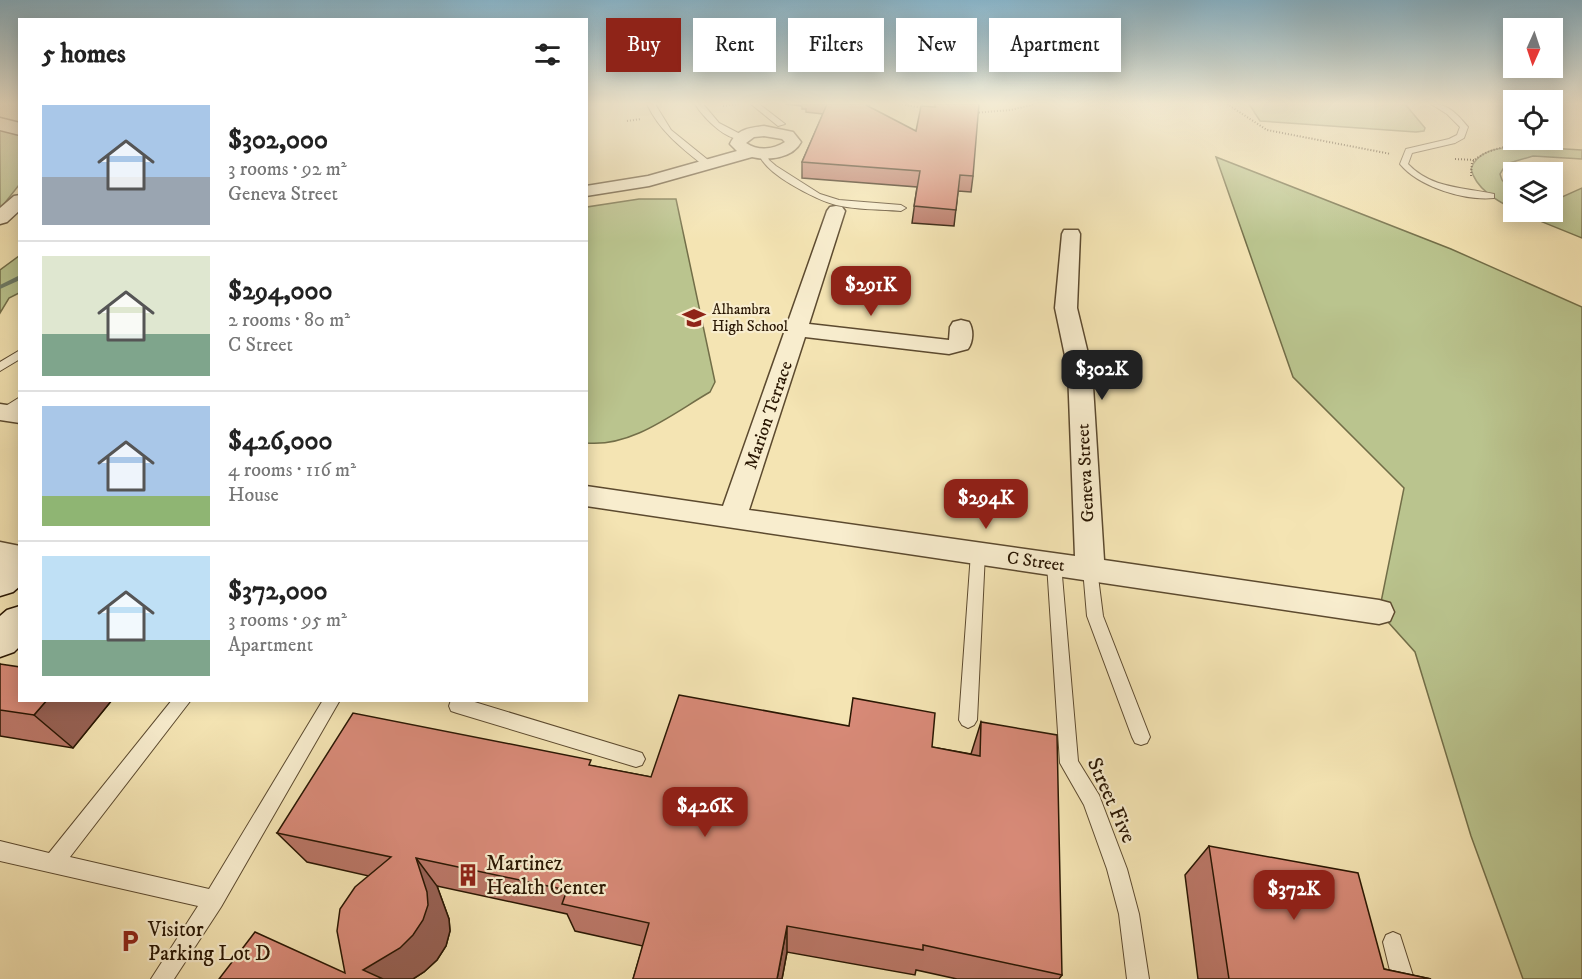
<!DOCTYPE html>
<meta charset="utf-8">
<style>
:root{--surface:#fff;--page:#f2f2f2;--text:#222;--muted:#767676;--line:#e0e0e0;--accent:#8f2418}
body{margin:0;font-family:"IM FELL DW Pica",serif;background:var(--page);color:var(--text);height:100vh;display:flex;flex-direction:column;font-size:22px;white-space:nowrap}
*{box-sizing:border-box;margin:0}
p{font-size:20px;color:var(--muted)}
.icon{flex:none;width:33px;height:33px;fill:none;stroke:currentColor;stroke-width:2;stroke-linecap:round;stroke-linejoin:round}
.map{position:relative;flex:1;overflow:hidden}
.drawer{position:absolute;left:18px;top:18px;width:570px;height:684px;display:flex;flex-direction:column;background:var(--surface);border-radius:0px;box-shadow:0 3px 15px #0003}
.drawer>*{flex:none}
.hud{position:absolute;left:606px;top:18px;width:570px;height:54px;display:flex;gap:12px}
.needle{width:39px;rotate:183deg}
.fabs{position:absolute;left:1503px;top:18px;display:grid;gap:12px}
.fabs a{display:grid;place-items:center;width:60px;height:60px;border-radius:0px;background:var(--surface);box-shadow:0 3px 15px #0003;font-size:30px}
.price{position:absolute;translate:-50% -51px;padding:0 14px;border-radius:12px;background:var(--accent);color:#fff;font-size:20px;line-height:39px;filter:drop-shadow(0 2px 3px #0008)}
.price::after{content:'';position:absolute;left:50%;top:36px;width:18px;height:14px;margin-left:-9px;background:inherit;clip-path:polygon(0 0,100% 0,50% 100%)}
.price.on{background:#222;color:#fff}
ul{padding:0;list-style:none}
li{display:flex;align-items:center;gap:18px;height:150px;padding:0 24px}
li+li{border-top:2px solid var(--line)}
li span{display:grid;place-items:center;flex:none;width:168px;height:120px;border-radius:0px;color:#555}
li>.icon{margin-inline-start:auto}
span .icon{width:72px;height:72px;fill:#fffc;stroke-width:1}
li b{font-size:26px}
h2{display:flex;justify-content:space-between;align-items:center;height:72px;padding:0 24px;font-size:26px}
.pill{padding:0 21px;border-radius:0px;background:var(--surface);box-shadow:0 3px 15px #0003;font-size:21px;line-height:54px}
.pill.on{background:var(--accent);color:#fff}
.map>svg:first-child{display:block}
.green{fill:#bac48e;stroke:#726e48;stroke-width:1.5}
.lines{fill:none;stroke-linecap:round;stroke-linejoin:round}
.stream{fill:#6e7c67;fill-rule:evenodd}
.lane-casing{stroke:#5c4a2f;stroke-width:2}
.street-casing{stroke:#5c4a2f;stroke-width:3}
.secondary-casing{stroke:#2a1703;stroke-width:3}
.path{stroke:#2a1703;stroke-width:2;stroke-dasharray:1 2;stroke-linecap:butt}
.lane{fill:#f8edce;fill-rule:evenodd}
.street{fill:#f8edce;fill-rule:evenodd}
.secondary{fill:#f8edce;fill-rule:evenodd}
.wall{fill:#ba7767;stroke:#2a1703;stroke-width:1.5}
.shaded-wall{fill:#976154;stroke:#2a1703;stroke-width:1.5}
.building{fill:#d88a78;stroke:#2a1703;stroke-width:1.5}
.labels{text-anchor:middle;stroke-width:4.5;stroke-linejoin:round;paint-order:stroke}
.far-poi-label{font-size:15px;fill:#2a1703;stroke:#f8edce;text-anchor:start}
.street-label{font-size:18px;fill:#2a1703;stroke:#f8edce}
.near-street-label{font-size:21px;fill:#2a1703;stroke:#f8edce}
.near-poi-label{font-size:21px;fill:#2a1703;stroke:#f8edce;text-anchor:start}
</style>
<div class="map">
<svg width="1582" height="979" viewBox="0 0 1582 979">
<rect width="100%" height="100%" fill="#f4e4b3"/>
<filter id="stains"><feTurbulence type="fractalNoise" baseFrequency=".00333" numOctaves="4"/><feColorMatrix values="0 0 0 0 .2 0 0 0 0 .09 0 0 0 0 .02 0 0 0 .5 -.17"/></filter>
<radialGradient id="worn" r=".72"><stop offset=".6" stop-color="#630" stop-opacity="0"/><stop offset="1" stop-color="#630" stop-opacity=".3"/></radialGradient>
<path class="green" d="M1249 104H1405L1425 128 1424 131 1416 132 1260 121Z
M0 130 20 135 19 185 0 209Z
M1516 146 1582 150V159L1533 156 1506 164 1500 174 1502 180 1513 193V209C1496 200 1476 189 1471 169 1477 150 1500 148 1516 146Z
M1216 157 1451 249 1582 307V979H1523L1471 836 1415 652 1379 612 1404 488 1293 377Z
M1582 188V238L1518 212H1552L1553 201Z
M639 199H676L715 382 710 392C672 414 632 447 587 443V207Z
M19 256V293L9 298 0 313V270Z"/>
<g class="lines">
<path class="stream" d="M20 275V280L0 289V285Z"/>
<g class="lane-casing">
<path id="lane" d="M647 104H655L671 130 713 164V168H707C683 149 660 132 647 104Z
M695 104H703L719 123 746 137C730 146 703 117 695 104Z
M751 104H759L785 124 778 126Z
M1431 104C1448 103 1458 115 1468 127L1464 138 1455 143 1412 153 1408 164C1432 189 1463 187 1494 194V198C1465 201 1419 187 1400 164L1406 149 1449 139 1457 135 1460 127 1447 114Z
M759 151H765L769 160 776 166 820 194 839 200 901 205 906 208 901 211C880 209 856 210 836 205 818 201 758 171 759 151Z
M20 350V359L0 371V362Z
M20 397V407L9 415H1V409Z
M978 547 983 549 985 553 977 720 974 725 968 728 962 725 959 720 971 553 973 549Z
M1054 558 1059 560 1061 564 1078 761 1099 795 1127 869 1139 914 1149 979H1127L1119 914 1107 869 1084 805 1060 763 1047 564 1049 560Z
M1090 563 1095 565 1097 569 1103 616 1150 737 1147 743 1141 745 1135 743 1132 737 1087 616 1083 569 1085 565Z
M172 700H191L70 857 209 889 323 700H340L221 907 174 979H151L198 906 0 861V841L49 853Z
M451 700H468L636 751 642 753 645 759 642 765 636 767 457 713 451 711 449 706Z
M1393 932 1400 935 1414 979H1392L1383 942 1386 935Z"/>
</g>
<g class="street-casing">
<path id="street" d="M764 126 793 132 801 142C793 158 768 161 752 157L649 186 586 196V186L648 176 737 151 730 144C737 129 749 128 764 126ZM764 136 782 139 785 142C773 150 758 151 746 143L754 137Z
M20 195V210L7 222 0 224V208L14 196Z
M836 206 842 207 845 211 809 324 949 340 950 327 953 322 961 320 969 322C974 330 973 342 968 349L949 354 805 337 749 510 1075 556 1068 370 1055 308 1062 234 1064 230H1078L1080 234 1077 308 1092 370 1104 560 1379 600 1390 603 1394 612 1390 621 1379 624 586 506V486L723 506 827 211 830 207Z
M0 404 20 407V423L0 420Z
M0 542 20 546V568L0 564Z"/>
</g>
<g class="secondary-casing">
<path id="secondary" d="M0 118 20 123V135L0 130Z
M20 550V586L13 592 0 596V561L7 554Z
M20 606V646L14 652 0 657V616L7 610Z"/>
</g>
<path class="path" d="M899 104 924 108
M1227 104 1267 130 1391 154
M723 106 739 104
M973 113 1011 110 1035 104
M627 121 641 119
M1455 159 1475 160
M1471 176 1472 162C1486 150 1501 147 1518 145L1514 140"/>
<use href="#lane" class="lane"/>
<use href="#street" class="street"/>
<use href="#secondary" class="secondary"/>
</g>
<path class="wall" d="M785 104H870L869 107 973 176 971 192 958 191 954 226 912 223 917 187 802 178V162L823 114 806 112V109H802V106Z
M0 664 20 700H112L73 748 0 736Z
M981 722 1062 975 1059 979H957L916 970 915 975 787 952 782 979H633L643 946 575 931 567 914 437 886 449 919 450 931 446 946 437 960 424 972 413 979H219L345 973 369 876 307 862 277 833 593 766 651 777 932 747 971 754Z
M1209 846 1384 969 1431 979H1198L1185 875Z"/>
<path class="shaded-wall" d="M47 700H112L73 748 34 715Z
M416 858 437 886 449 919 450 931 446 946 437 960 424 972 413 979H373L363 970Z
M787 926V952L782 979H777Z"/>
<path class="building" d="M827 104H867L866 105 916 131 921 106 935 107V104H979L973 176 960 175 956 210 914 206 920 171 802 162Z
M0 664 20 667V700H47L34 715 0 710Z
M679 695 849 726 853 698 935 713 932 747 980 756 981 722 1057 735 1062 975 923 945V950L787 926 777 979H633L649 923 562 904 567 890 416 858 427 892 428 905 423 920 413 935 400 948 363 970 383 979H219L255 932 345 973 337 931 340 909 355 887 391 857 277 833 353 713 591 760 589 765 651 777Z
M1209 846 1358 873 1384 969 1431 979H1229Z"/>
<linearGradient id="sky" x2="0" y2="1"><stop stop-color="#89b8cf"/><stop offset="0.43" stop-color="#faf3dd"/><stop offset="1" stop-color="#faf3dd" stop-opacity="0"/></linearGradient>
<rect width="1582" height="241" fill="url(#sky)"/>
<defs>
<g id="school-bare" transform="scale(1.8)"><path d="M0-5L7-2L0 1L-7-2ZM-4 1L0 2.5L4 1V4Q0 6-4 4Z" fill="#8f2418" stroke="#f8edce" stroke-width="2.5" paint-order="stroke"/></g>
<g id="building-bare" transform="scale(1.8)"><path d="M-4-6H4V6H1V3H-1V6H-4ZM-2.5-4.3h1.7v1.8h-1.7ZM.8-4.3h1.7v1.8H.8ZM-2.5-1h1.7V.8h-1.7ZM.8-1h1.7V.8H.8Z" fill="#8f2418" stroke="#f8edce" stroke-width="2.5" paint-order="stroke"/></g>
<g id="parking-bare" transform="scale(1.8)"><path d="M-3.5-5.5H1a3.5 3.5 0 0 1 0 7H-1V5.5H-3.5ZM-1-3.4V-.6H.8a1.4 1.4 0 0 0 0-2.8Z" fill="#8f2418" stroke="#f8edce" stroke-width="2.5" paint-order="stroke"/></g>
</defs>
<g fill-rule="evenodd">
<use href="#school-bare" x="694" y="318"/>
<use href="#building-bare" x="468" y="875"/>
<use href="#parking-bare" x="130" y="941"/>
</g>
<g class="labels">
<g class="far-poi-label">
<text x="712" y="314">Alhambra<tspan x="712" dy="17">High School</tspan></text>
</g>
<g class="street-label">
<text transform="translate(768 415) rotate(-71)" y="6">Marion Terrace</text>
<text transform="translate(1085 473) rotate(-93)" y="6">Geneva Street</text>
<text transform="translate(1036 561) rotate(8)" y="6">C Street</text>
</g>
<g class="near-street-label">
<text transform="translate(1112 800) rotate(66)" y="7">Street Five</text>
</g>
<g class="near-poi-label">
<text x="486" y="870">Martinez<tspan x="486" dy="24">Health Center</tspan></text>
<text x="148" y="936">Visitor<tspan x="148" dy="24">Parking Lot D</tspan></text>
</g>
</g>
<rect width="100%" height="100%" filter="url(#stains)"/>
<rect width="100%" height="100%" fill="url(#worn)"/>
</svg>
<div class="fabs">
<a><svg class="needle" viewBox="-14 -14 28 28"><path d="M0-13l5 13h-10z" fill="#e53935"/><path d="M0 13l5-13h-10z" fill="#767676"/></svg></a>
<a><svg class="icon" aria-label="locate" viewBox="0 0 24 24"><circle cx="12" cy="12" r="6"/><path d="M12 2v4M12 18v4M2 12h4M18 12h4"/></svg></a>
<a><svg class="icon" aria-label="layers" viewBox="0 0 24 24"><path d="M12 4l9 5-9 5-9-5zM3 14l9 5 9-5"/></svg></a>
</div>
<b class="price" style="left:871px;top:317px">$291K</b>
<b class="price on" style="left:1102px;top:401px">$302K</b>
<b class="price" style="left:986px;top:530px">$294K</b>
<b class="price" style="left:705px;top:838px">$426K</b>
<b class="price" style="left:1294px;top:921px">$372K</b>
<div class="hud">
<a class="pill on">Buy</a>
<a class="pill">Rent</a>
<a class="pill">Filters</a>
<a class="pill">New</a>
<a class="pill">Apartment</a>
</div>
<section class="drawer">
<h2>5 homes<svg class="icon" aria-label="filters" viewBox="0 0 24 24"><path d="M4 7h16M4 17h16"/><circle cx="9" cy="7" r="2"/><circle cx="15" cy="17" r="2"/></svg></h2>
<ul>
<li><span style="background:linear-gradient(#a9c7e8 60%,#9aa5b1 0)"><svg class="icon" aria-label="home" viewBox="0 0 24 24"><path d="M3 11l9-7 9 7M6 9v11h12V9"/></svg></span><div><b>$302,000</b><p>3 rooms · 92 m²</p><p>Geneva Street</p></div></li>
<li><span style="background:linear-gradient(#dfe7d0 65%,#7fa58c 0)"><svg class="icon" aria-label="home" viewBox="0 0 24 24"><path d="M3 11l9-7 9 7M6 9v11h12V9"/></svg></span><div><b>$294,000</b><p>2 rooms · 80 m²</p><p>C Street</p></div></li>
<li><span style="background:linear-gradient(#a9c7e8 75%,#8fb573 0)"><svg class="icon" aria-label="home" viewBox="0 0 24 24"><path d="M3 11l9-7 9 7M6 9v11h12V9"/></svg></span><div><b>$426,000</b><p>4 rooms · 116 m²</p><p>House</p></div></li>
<li><span style="background:linear-gradient(#bfe0f5 70%,#7fa58c 0)"><svg class="icon" aria-label="home" viewBox="0 0 24 24"><path d="M3 11l9-7 9 7M6 9v11h12V9"/></svg></span><div><b>$372,000</b><p>3 rooms · 95 m²</p><p>Apartment</p></div></li>
</ul>
</section>
</div>
